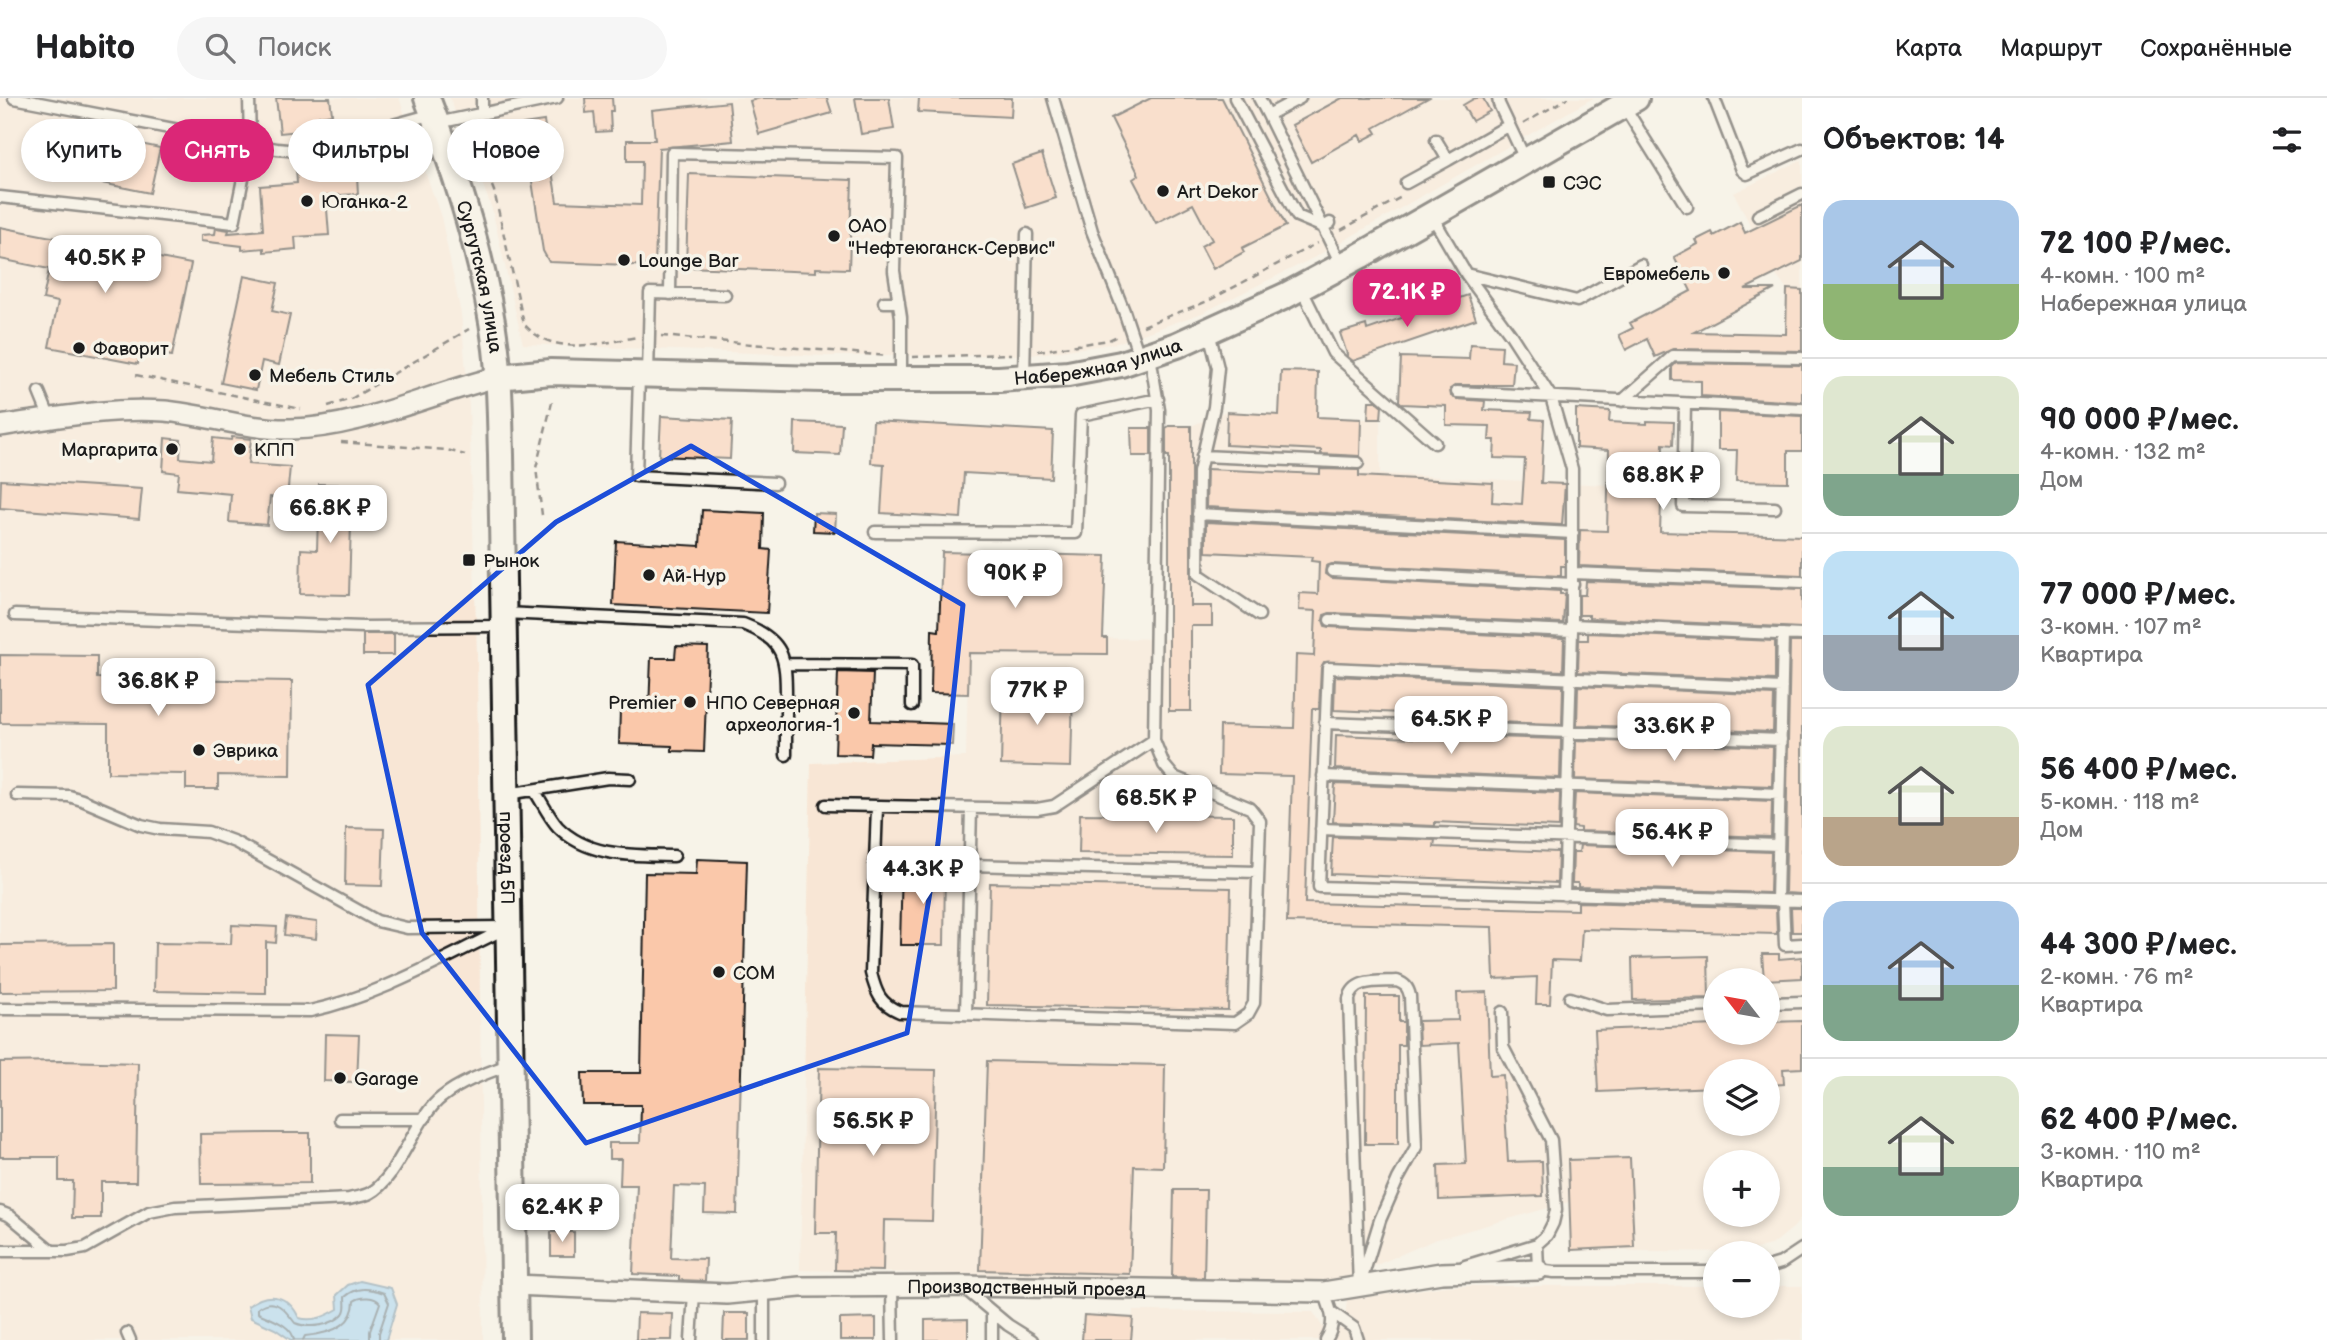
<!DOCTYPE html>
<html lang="ru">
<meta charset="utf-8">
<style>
:root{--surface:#fff;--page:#f6f6f6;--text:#202124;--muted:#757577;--line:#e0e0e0;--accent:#db2777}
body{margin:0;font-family:"Balsamiq Sans",sans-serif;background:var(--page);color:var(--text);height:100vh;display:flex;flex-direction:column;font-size:26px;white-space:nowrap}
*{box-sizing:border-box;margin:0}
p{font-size:23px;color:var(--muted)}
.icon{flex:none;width:38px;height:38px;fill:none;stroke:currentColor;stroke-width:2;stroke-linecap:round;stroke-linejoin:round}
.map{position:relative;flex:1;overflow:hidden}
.panel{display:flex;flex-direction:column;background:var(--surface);width:525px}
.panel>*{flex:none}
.top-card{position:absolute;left:21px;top:21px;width:665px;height:63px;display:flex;gap:14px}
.needle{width:46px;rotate:301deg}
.controls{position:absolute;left:1703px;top:870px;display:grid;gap:14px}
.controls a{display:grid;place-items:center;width:77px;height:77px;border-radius:50%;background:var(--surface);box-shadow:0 4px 10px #0003;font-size:35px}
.price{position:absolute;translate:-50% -60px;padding:0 16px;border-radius:14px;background:#fff;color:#222;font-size:23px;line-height:46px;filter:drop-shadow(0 2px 4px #0008)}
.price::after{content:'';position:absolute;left:50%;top:42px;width:21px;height:16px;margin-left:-10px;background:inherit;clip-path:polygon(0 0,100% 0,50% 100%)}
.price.current{background:var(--accent);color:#fff}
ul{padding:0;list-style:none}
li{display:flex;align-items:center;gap:21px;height:175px;padding:0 21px}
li+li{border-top:2px solid var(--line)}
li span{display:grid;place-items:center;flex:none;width:196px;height:140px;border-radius:21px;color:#555}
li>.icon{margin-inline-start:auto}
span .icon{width:84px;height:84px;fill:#fffc;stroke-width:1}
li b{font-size:30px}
h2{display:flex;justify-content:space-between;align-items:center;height:84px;padding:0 21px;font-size:30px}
.pill{padding:0 24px;border-radius:32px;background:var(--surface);box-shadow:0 4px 10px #0003;font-size:24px;line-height:63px}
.pill.current{background:var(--accent);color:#fff}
header{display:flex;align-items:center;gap:42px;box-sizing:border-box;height:98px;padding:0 35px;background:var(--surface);border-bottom:2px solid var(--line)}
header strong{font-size:33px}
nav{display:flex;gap:38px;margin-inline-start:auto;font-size:24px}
.search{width:490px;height:63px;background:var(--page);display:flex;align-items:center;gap:18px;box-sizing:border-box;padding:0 24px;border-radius:38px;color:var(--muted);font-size:26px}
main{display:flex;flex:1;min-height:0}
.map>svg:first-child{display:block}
.built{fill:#f8e6d5;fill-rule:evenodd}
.water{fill:#94cef4;stroke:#64879e;stroke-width:2}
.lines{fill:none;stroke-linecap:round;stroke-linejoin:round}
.shore{stroke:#4c6372;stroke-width:2}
.building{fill:#fac8aa;stroke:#1c1c1c;stroke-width:2}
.service-casing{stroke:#1c1c1c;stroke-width:15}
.minor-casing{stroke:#1c1c1c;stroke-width:24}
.tertiary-casing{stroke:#1c1c1c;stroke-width:30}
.path{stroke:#1c1c1c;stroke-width:2.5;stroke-dasharray:7 5;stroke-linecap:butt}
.service{stroke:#f7f3e8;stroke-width:10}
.minor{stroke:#f7f3e8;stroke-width:19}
.tertiary{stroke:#f7f3e8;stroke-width:24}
.marked{fill:none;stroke:#1d4ed8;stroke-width:5;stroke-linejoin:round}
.poi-dot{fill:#1c1c1c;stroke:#f7f3e8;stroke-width:2.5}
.labels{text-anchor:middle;stroke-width:7;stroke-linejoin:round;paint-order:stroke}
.poi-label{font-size:19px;fill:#1c1c1c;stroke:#f7f3e8;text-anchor:start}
.street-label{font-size:19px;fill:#1c1c1c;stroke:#f7f3e8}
</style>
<header>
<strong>Habito</strong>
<div class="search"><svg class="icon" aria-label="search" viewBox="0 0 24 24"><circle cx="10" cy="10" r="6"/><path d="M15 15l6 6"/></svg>Поиск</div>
<nav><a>Карта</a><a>Маршрут</a><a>Сохранённые</a></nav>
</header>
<main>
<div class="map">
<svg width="1802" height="1242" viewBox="0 0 1802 1242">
<rect width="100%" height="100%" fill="#f7f3e8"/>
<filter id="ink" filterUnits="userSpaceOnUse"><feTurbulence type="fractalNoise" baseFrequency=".0143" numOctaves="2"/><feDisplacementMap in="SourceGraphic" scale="14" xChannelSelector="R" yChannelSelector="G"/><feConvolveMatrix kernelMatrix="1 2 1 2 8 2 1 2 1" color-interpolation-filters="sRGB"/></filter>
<g filter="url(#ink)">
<path class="built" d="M0 0H399L441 119 461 216 469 310 477 557 483 1242H0Z
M450 0H1593L1315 159 1202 215 1117 245 1031 257 827 258 523 246 492 111Z
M1802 62V215H1786L1787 191 1775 176 1734 95Z
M1227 313 1380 322V376L1608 387 1663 348 1661 419 1630 418 1629 433 1802 438V1119L1794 1129 1773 1146 1746 1154 1571 1152 1569 1104 1434 1142 1342 1182H1202L800 1172 811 665 966 659 969 539 1169 541V328H1191ZM1715 882H1768V934H1715ZM1715 973H1768V1026H1715ZM1715 1064H1768V1116H1715Z
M1446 1188H1715V1208H1768V1188H1802V1242H1131L1133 1213 1313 1214 1324 1231H1344L1347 1202Z"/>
<path class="water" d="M360 1183 391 1190 397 1206 386 1242H291L275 1231 251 1220 248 1208C268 1193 288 1196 299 1220 314 1224 326 1218 338 1211L337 1197 348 1187Z"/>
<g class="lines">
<path class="shore" d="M294 1242C292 1227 271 1221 258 1215V1210C275 1197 286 1213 295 1225 309 1231 332 1228 343 1216 347 1211 345 1205 345 1199 357 1188 370 1190 384 1195L389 1205 379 1235V1242
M303 1242 305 1238C328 1236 354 1229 354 1203 361 1198 375 1198 380 1205L370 1233V1242"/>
</g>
<path class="building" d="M276 0H330L332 16 319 18 320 31 280 35Z
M585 0H612L613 13H610L611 33 596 34 594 14 586 15Z
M760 0H827L832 15 759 36 750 3Z
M855 0H889L894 31 861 36Z
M919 0H1012L1011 19 918 14Z
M1151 0H1222L1286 128 1242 150 1244 154 1213 171 1201 148 1212 142 1193 106 1156 125 1133 81 1139 77 1111 20Z
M1342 0H1428L1374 30 1377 35 1362 43 1359 37 1311 64 1292 27Z
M1475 0H1483L1490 13 1472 23 1463 7Z
M729 4 733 43 659 50 655 168 549 164 543 153 523 26 544 23 557 104 641 107 642 63H627V42H655L652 12Z
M58 29 160 50 150 95 49 74Z
M1042 56 1056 100 1026 110 1012 66Z
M356 58 358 96 326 98 329 137 295 139 296 151 264 154V150L242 152V148L201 143V137L215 136 216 130 229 132 228 135 263 132 260 88 297 85 296 70 328 67V60Z
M689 76 852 82 849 171 816 170V174L686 169Z
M1802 107V163L1745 191H1775L1694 234 1786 236 1787 191 1802 192V253L1673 251 1655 259 1647 241 1626 252 1619 237 1633 230 1630 225 1691 193 1674 159 1698 146 1696 142 1712 134 1714 138 1740 124 1745 135Z
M0 129 191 166 172 258 141 252 138 266 49 249 58 204 43 201 49 171 0 161Z
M244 178 278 185 272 213 290 217 279 267 262 263 256 292 221 285Z
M1468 197 1476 221 1353 263 1348 259 1340 235 1366 227 1367 232Z
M1470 246 1502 248 1501 263 1514 264 1512 287H1457L1450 291 1451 298 1457 301 1485 303 1484 312 1532 314 1531 321 1544 322 1541 385 1565 386 1562 427 1206 409 1207 371 1320 376V371L1359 372V378L1493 385 1492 404 1522 406 1525 361 1494 360 1495 342H1489L1490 328 1446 327V308L1402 306 1399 303 1401 259 1469 261Z
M1676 265 1802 267V304L1701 298V283L1672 282V269Z
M1281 273 1318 274 1317 319 1361 321 1360 358 1321 356V352L1226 347 1227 314 1279 317Z
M1369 303H1376L1382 308 1381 321H1368Z
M1576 311 1610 313 1609 324 1647 326V323L1674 324 1673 347 1663 346 1660 434 1802 438V477L1579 468 1580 432 1607 433 1609 352 1576 350Z
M1718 314 1802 318V353H1788V384L1736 383 1737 352H1718Z
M661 318 732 322 730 361 659 358Z
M873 323 1053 333 1051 380 964 375 961 420 881 415 884 366 871 365Z
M795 324 842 326 840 357 794 355Z
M1169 328H1191V508H1212V528H1191V613H1169V358H1166V330Z
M1131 330H1151V358H1132Z
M232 339 251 341 248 366 290 369 287 400 270 399 267 427 229 424 231 396 177 391 179 375 163 373 165 340 181 342 180 360 211 363 213 340 231 342Z
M1 382 142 391 139 421 0 410Z
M319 386 352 387 349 497 300 496 301 451 317 452Z
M702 412 764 415 763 451 771 452 767 515 613 507 616 443 700 448Z
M814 415 836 416 835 434 813 433Z
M1206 424 1565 442V468H1561V478L1332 466 1326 468 1325 476 1332 480 1560 493V496H1565L1563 525 1330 515 1324 517 1323 522 1325 528 1330 529 1562 540 1564 541 1563 573 1324 564 1321 570 1319 611H1312L1305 805 1578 812V804L1774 810H1776L1777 836 1582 831 1580 863 1552 862 1550 906H1536L1537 879 1494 881 1492 829 1287 824 1292 678 1219 676 1220 628 1294 630 1296 557 1314 558 1316 513 1299 512 1300 495 1318 496 1319 464 1311 463 1312 459 1206 454Z
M942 454 1106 458 1103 540H1107V556L969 555 968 596 931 595 932 532 939 533Z
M1586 483 1802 491V530L1589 520V517H1579V497H1585Z
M1588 535 1775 543V582L1578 574 1579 542H1588Z
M363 536H394V557H363Z
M1790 544H1802V796L1785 795Z
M676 548 708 549 704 654 672 653V648L619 646 620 611 649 612 651 560H675Z
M0 557 97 558V580L292 583 291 678 218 677V691H186V676L108 675V626L0 625Z
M838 574 873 575 871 623 953 626 952 647 871 645 870 657 835 656Z
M1335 578 1563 588 1562 626 1494 624V619L1334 612Z
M1578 588 1774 597 1773 634 1577 627Z
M1003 589 1073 591 1071 669 1001 667Z
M1336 637 1493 643V639L1561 641 1560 680 1335 671Z
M1576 642 1773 649 1772 688 1575 681Z
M1335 686 1560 695 1559 729 1435 724V728L1333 724Z
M1575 695 1772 703 1771 739 1580 733V730L1573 729Z
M1080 716 1233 718V757L1079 755Z
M346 730 384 731 382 788 345 787Z
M1333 739 1435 742 1434 749 1558 754 1557 785 1331 776Z
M1580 747 1771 754 1770 795 1578 789V785H1572L1573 754H1579Z
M697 761 747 763 737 1116 704 1115 705 1089 674 1088 671 1160 706 1161 705 1183 679 1182V1178L633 1176 637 1087H620L621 1061H609V1045H640L641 1007H583L582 975H641L645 775 696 776Z
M902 769 945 770 944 847H900Z
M990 785 1231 790 1228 912 987 907Z
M1791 810H1802V834H1792Z
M286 820 317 824 316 841 284 837Z
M232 827 277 829 276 845 266 844V895L154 893 155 845 231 846Z
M113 846V893L0 894V847Z
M1762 856H1779V861L1802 859V880L1764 882Z
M1708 858 1709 900 1633 902 1632 860Z
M1487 894 1490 978 1503 977 1508 1064 1542 1063 1543 1098 1439 1102 1438 1067 1466 1066 1459 945 1419 947 1418 923 1458 922 1457 895Z
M1366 898H1399V924H1404V947H1398V1046H1365Z
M1802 923V970L1783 971 1784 986 1768 987V973H1715V989L1598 994 1595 932 1715 927V934H1768V924Z
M325 936 359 937 357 984 324 983Z
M61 963 138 965 136 1084H101V1120H72L73 1083H59V1059H0V964Z
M987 963 1165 967 1163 1069 1134 1068 1130 1176 980 1172Z
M819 970 936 972 932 1123 884 1122 883 1173 835 1172 836 1135H815Z
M268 1035H310V1085L201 1086 200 1036Z
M1630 1060 1634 1149 1571 1152 1568 1062Z
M1174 1092H1206L1204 1180 1172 1179Z
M551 1134H574V1158H551Z
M637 1215 673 1216 672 1242H636Z
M724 1215H749V1242H723Z
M1084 1217 1133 1220 1131 1242H1082Z
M876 1220V1242H840V1221Z
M968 1221V1242H925V1222Z"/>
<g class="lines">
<g class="service-casing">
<path id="service" d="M14 0 277 51 298 53 433 16
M1053 0 1092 133 1124 213 1139 258
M1235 0 1297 118 1323 129 1330 125
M1259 0 1268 17
M1300 0 1268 17 1341 166
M1498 0 1499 6 1526 63
M1714 0 1742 72 1747 76 1802 51
M1624 8 1687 109
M482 15V0
M437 25 557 0
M1436 42 1448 62 1509 27
M1406 85 1448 62
M0 99 234 125 250 46 249 0
M1432 118 1466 176 1511 237 1551 299 1572 371V533L1564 797
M1758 118 1802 96
M1466 176 1577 203 1641 167
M1301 190 1333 255 1435 345
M670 196 672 55 897 60 894 173 901 219V282
M884 204H899
M1209 234 1218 270 1214 309 1199 374 1198 476 1259 517
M648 277 650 195 725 197
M639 278 636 378 775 385
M1024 280 1027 136
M39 294 50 321
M1457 294 1802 311
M1622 303 1673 258 1802 260
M1685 306 1683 408 1775 410
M1202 358 1358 365
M1198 416 1573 435
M875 434 1076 435 1081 317 1158 301
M1332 473 1573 486
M1573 475 1802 484
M504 515 743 526C785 542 786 560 786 600 786 619 786 638 786 657
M15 517 363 529 503 528
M1330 522 1572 533
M1572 527 1802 537
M786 566 912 567V607
M1782 590 1328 570 1319 789 1802 803
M1325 625 1781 642
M1323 678 1779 696
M534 692C542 704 549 719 558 729 589 760 634 757 674 758
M507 696 608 680 630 681
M17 697 69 698 82 702 141 727 160 731 208 734 235 744 377 823 407 830 505 829
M826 707 1037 711 1054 708 1154 642
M877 709 871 875C876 895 880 906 900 914L1235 925 1248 916 1254 905 1260 723 1250 710 1174 679 1164 667 1154 642 1159 312 1150 258
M1321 731 1778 747
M969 767 1258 774
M1777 803 1783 536
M1783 803 1785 847 1802 846
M1397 883C1405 886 1408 889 1410 898L1416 1049 1398 1081 1380 1122 1359 1190 1349 901C1354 880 1378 884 1397 883Z
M1570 900 1607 912 1715 908
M1768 905 1802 904
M0 911 310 913C379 898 442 861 505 831
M966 916 971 710
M340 1021H424
M0 1114 10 1118 52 1153
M1537 1146 1538 1172 1554 1174H1715
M0 1153H67L85 1150 149 1114 175 1109 349 1101C356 1099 365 1098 370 1095 398 1081 415 1019 442 999 462 983 487 975 511 966
M1465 1168 1537 1146 1547 1137 1553 1125 1556 1112 1551 1042 1503 949 1502 914
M1768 1169 1781 1165 1802 1151
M892 1189 893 1242
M965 1191 1008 1227 1032 1242
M764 1193V1242
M1324 1194C1331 1212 1337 1225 1326 1242
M992 1214V1242
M1333 1215 1354 1230 1358 1242
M127 1235 130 1242
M691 1242 694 1195"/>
</g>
<g class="minor-casing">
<g id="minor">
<path d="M0 328C54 320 110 309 165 313 207 317 249 332 291 331 360 330 431 295 498 279"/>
<path id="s1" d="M514 1187 727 1196 800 1189 961 1188 1324 1194 1441 1175 1538 1172"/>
</g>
</g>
<g class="tertiary-casing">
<g id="tertiary">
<path id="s2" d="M427 0C458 81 485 164 496 251 500 286 500 322 501 357L515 1242"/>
<path id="s3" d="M498 279 551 274 821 281H999L1068 276 1121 266 1177 247 1285 198 1360 158 1636 0"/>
</g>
</g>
<path class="path" d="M1523 26 1568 0
M470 32 494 93 524 226C552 259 599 246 637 239
M1341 132 1403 98
M1143 228 1208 203 1317 145
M661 238 888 258
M1038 253 1109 242 1117 238
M912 259 1011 256
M136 277 301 311
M328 308 351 301 469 231
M341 344 447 352 465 357
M542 417 536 370 553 300"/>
<use href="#service" class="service"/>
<use href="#minor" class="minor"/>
<use href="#tertiary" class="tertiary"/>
</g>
</g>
<path d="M0 0H1802V1242H0ZM691 348 963 507 938 745 907 935 586 1045 422 835 368 587 556 424Z" fill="#f7f3e8" fill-opacity=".55" fill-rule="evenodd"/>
<path class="marked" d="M691 348 963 507 938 745 907 935 586 1045 422 835 368 587 556 424Z"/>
<g class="poi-dot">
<rect x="1542" y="77" width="14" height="14" rx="3.5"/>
<circle cx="1163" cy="93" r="7"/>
<circle cx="307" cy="103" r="7"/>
<circle cx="834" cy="138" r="7"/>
<circle cx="624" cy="162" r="7"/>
<circle cx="1724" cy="175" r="7"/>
<circle cx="79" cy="250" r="7"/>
<circle cx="255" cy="277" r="7"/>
<circle cx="172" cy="351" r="7"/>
<circle cx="240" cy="351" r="7"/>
<rect x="462" y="455" width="14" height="14" rx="3.5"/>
<circle cx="649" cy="477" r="7"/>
<circle cx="690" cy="604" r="7"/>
<circle cx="854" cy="615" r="7"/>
<circle cx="199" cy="652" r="7"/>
<circle cx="719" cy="874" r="7"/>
<circle cx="340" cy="980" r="7"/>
</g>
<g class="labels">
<g class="poi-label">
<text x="1563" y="91">СЭС</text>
<text x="1177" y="100">Art Dekor</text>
<text x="321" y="110">Юганка-2</text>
<text x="848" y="134">ОАО<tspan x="848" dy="22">"Нефтеюганск-Сервис"</tspan></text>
<text x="638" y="169">Lounge Bar</text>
<text x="1710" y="182" text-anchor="end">Евромебель</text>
<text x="93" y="257">Фаворит</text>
<text x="269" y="284">Мебель Стиль</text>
<text x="158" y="358" text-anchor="end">Маргарита</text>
<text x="254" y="358">КПП</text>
<text x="483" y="469">Рынок</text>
<text x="663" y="484">Ай-Нур</text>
<text x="676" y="611" text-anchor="end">Premier</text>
<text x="840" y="611" text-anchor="end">НПО Северная<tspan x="840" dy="22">археология-1</tspan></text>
<text x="213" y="659">Эврика</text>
<text x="733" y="881">СОМ</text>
<text x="354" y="987">Garage</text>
</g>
<g class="street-label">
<text dy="7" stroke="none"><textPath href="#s2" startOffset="187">Сургутская улица</textPath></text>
<text dy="7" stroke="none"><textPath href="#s3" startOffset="602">Набережная улица</textPath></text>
<text dy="7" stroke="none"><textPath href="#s2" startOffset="770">проезд 5П</textPath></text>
<text dy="7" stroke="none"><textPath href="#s1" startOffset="513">Производственный проезд</textPath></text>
</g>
</g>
</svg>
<div class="controls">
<a><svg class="needle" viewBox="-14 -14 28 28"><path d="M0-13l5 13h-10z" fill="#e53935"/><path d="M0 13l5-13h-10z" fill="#757577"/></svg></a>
<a><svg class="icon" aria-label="layers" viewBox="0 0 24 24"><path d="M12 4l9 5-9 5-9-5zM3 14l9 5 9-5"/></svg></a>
<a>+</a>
<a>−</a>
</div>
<b class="price" style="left:105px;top:197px">40.5K ₽</b>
<b class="price current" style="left:1407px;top:231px">72.1K ₽</b>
<b class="price" style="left:1663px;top:414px">68.8K ₽</b>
<b class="price" style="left:330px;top:447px">66.8K ₽</b>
<b class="price" style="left:1015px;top:512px">90K ₽</b>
<b class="price" style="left:158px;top:620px">36.8K ₽</b>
<b class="price" style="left:1037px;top:629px">77K ₽</b>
<b class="price" style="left:1451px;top:658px">64.5K ₽</b>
<b class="price" style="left:1674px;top:665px">33.6K ₽</b>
<b class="price" style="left:1156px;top:737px">68.5K ₽</b>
<b class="price" style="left:1672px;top:771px">56.4K ₽</b>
<b class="price" style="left:923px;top:808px">44.3K ₽</b>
<b class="price" style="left:873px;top:1060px">56.5K ₽</b>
<b class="price" style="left:562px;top:1146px">62.4K ₽</b>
<div class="top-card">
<a class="pill">Купить</a>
<a class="pill current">Снять</a>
<a class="pill">Фильтры</a>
<a class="pill">Новое</a>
</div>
</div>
<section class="panel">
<h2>Объектов: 14<svg class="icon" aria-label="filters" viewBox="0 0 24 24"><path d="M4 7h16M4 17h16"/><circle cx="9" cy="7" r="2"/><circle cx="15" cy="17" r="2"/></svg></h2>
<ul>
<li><span style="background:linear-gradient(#a9c7e8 60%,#8fb573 0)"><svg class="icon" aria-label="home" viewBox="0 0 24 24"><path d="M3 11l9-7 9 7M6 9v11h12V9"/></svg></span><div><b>72 100 ₽/мес.</b><p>4-комн. · 100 m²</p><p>Набережная улица</p></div></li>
<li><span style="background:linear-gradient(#dfe7d0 70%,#7fa58c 0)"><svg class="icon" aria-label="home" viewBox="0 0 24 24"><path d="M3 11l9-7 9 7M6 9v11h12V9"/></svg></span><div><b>90 000 ₽/мес.</b><p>4-комн. · 132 m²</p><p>Дом</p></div></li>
<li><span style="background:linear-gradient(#bfe0f5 60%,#9aa5b1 0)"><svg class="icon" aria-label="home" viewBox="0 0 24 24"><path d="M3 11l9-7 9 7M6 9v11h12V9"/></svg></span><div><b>77 000 ₽/мес.</b><p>3-комн. · 107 m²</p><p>Квартира</p></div></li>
<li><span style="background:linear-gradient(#dfe7d0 65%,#b9a48a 0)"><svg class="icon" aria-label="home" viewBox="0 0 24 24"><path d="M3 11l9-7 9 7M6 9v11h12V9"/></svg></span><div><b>56 400 ₽/мес.</b><p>5-комн. · 118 m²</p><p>Дом</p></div></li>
<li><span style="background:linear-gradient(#a9c7e8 60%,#7fa58c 0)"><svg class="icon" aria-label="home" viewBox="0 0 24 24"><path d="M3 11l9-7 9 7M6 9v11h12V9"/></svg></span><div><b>44 300 ₽/мес.</b><p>2-комн. · 76 m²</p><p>Квартира</p></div></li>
<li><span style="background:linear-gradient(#dfe7d0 65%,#7fa58c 0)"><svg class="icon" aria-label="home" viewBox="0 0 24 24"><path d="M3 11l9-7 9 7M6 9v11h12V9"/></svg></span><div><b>62 400 ₽/мес.</b><p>3-комн. · 110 m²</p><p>Квартира</p></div></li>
</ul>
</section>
</main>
